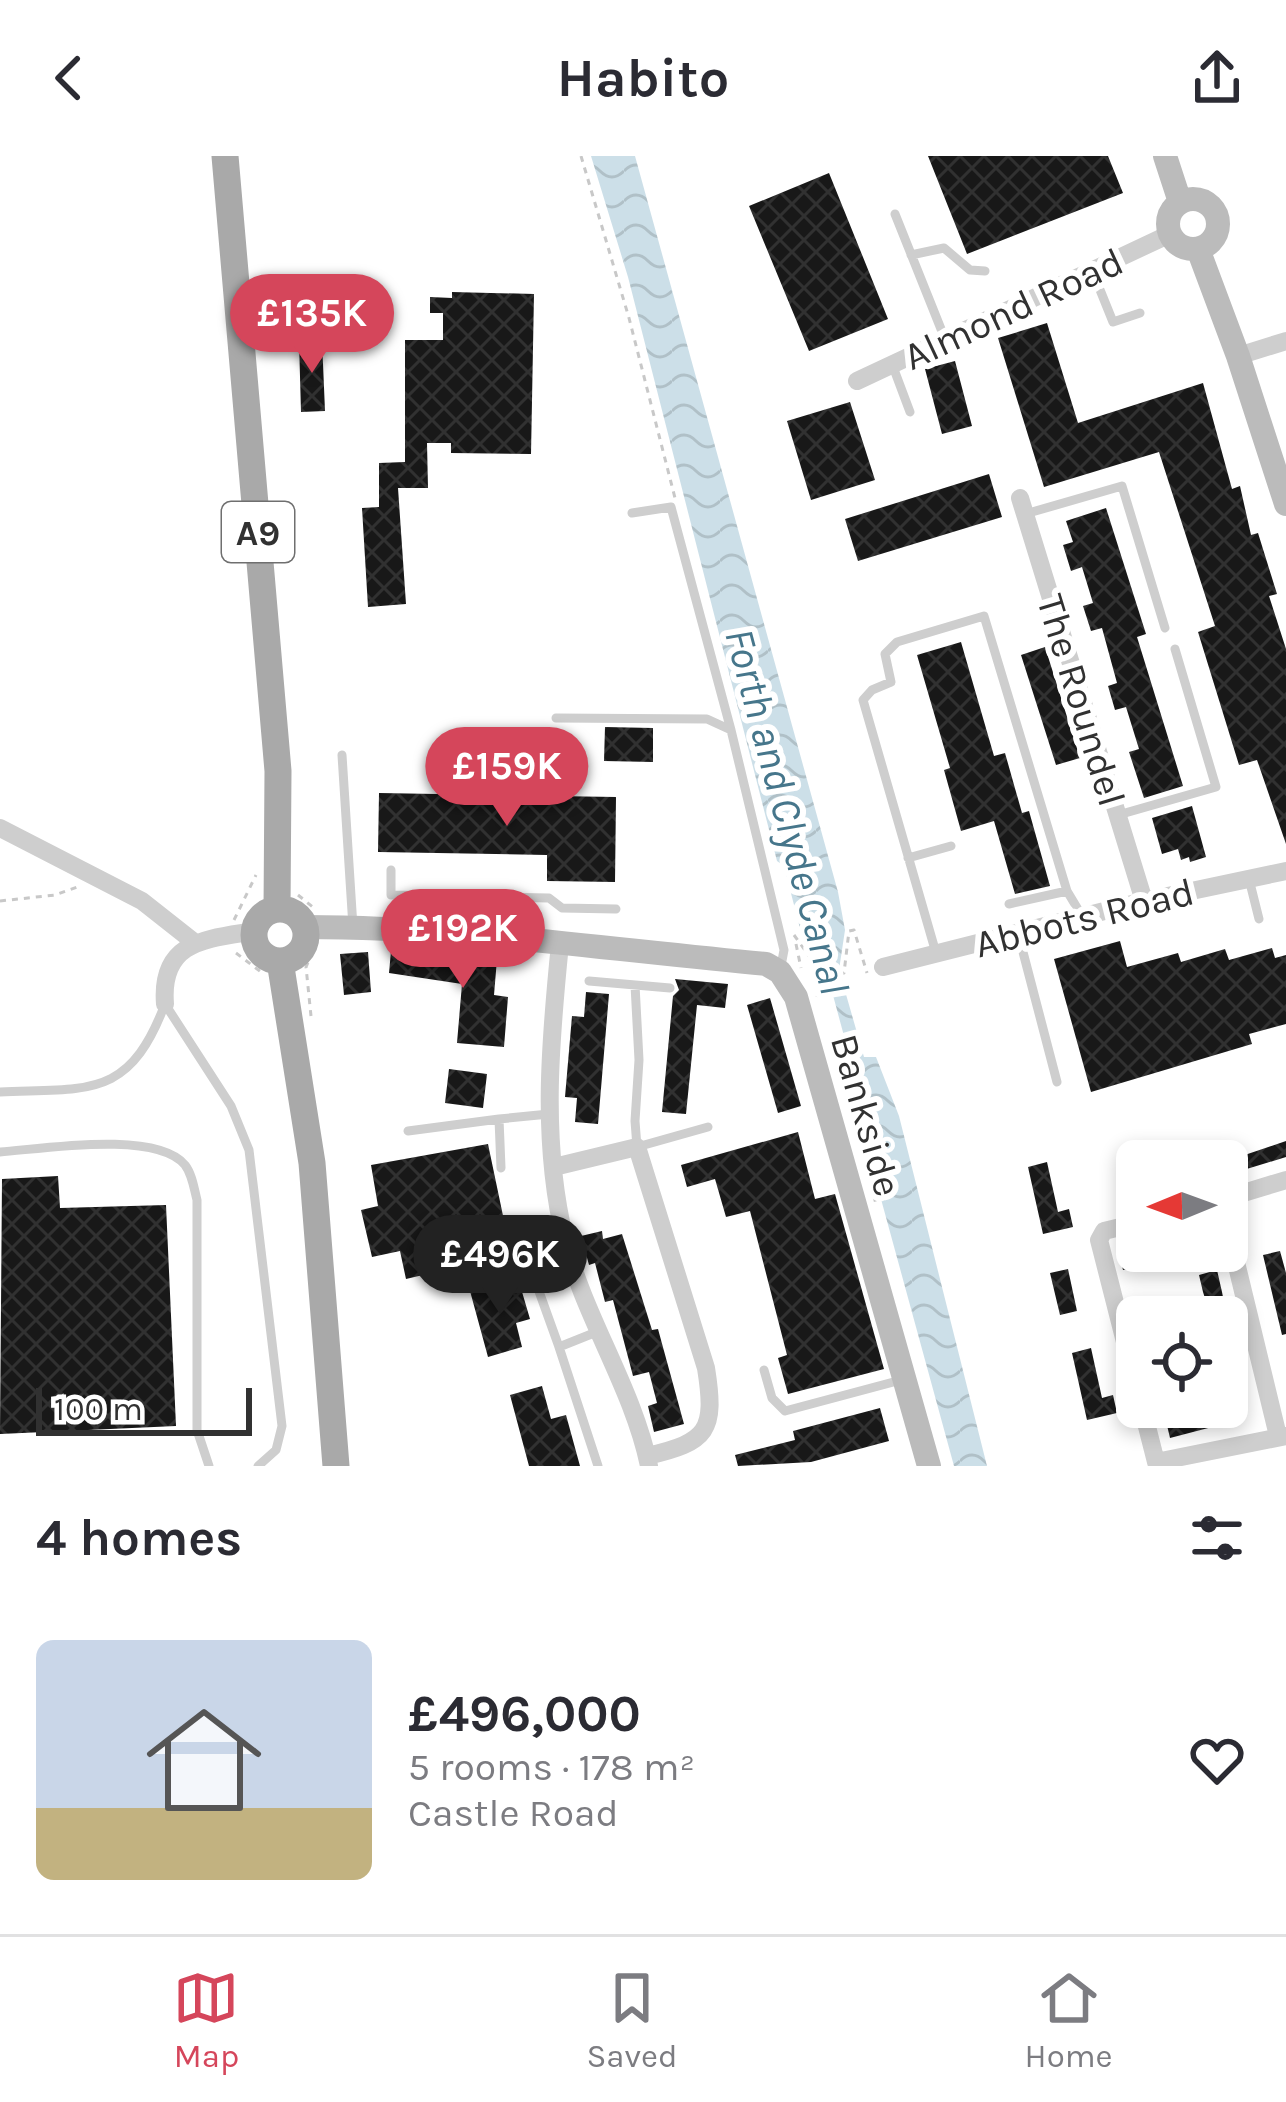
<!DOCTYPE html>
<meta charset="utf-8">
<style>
:root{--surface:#fff;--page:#f7f7f7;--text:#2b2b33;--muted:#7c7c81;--line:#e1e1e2;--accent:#d5465b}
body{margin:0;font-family:Karla,sans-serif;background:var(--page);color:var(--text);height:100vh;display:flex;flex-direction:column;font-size:45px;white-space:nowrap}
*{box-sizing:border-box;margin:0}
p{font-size:39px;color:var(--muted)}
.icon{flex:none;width:66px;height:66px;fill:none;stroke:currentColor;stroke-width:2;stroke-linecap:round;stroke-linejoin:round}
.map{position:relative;height:1310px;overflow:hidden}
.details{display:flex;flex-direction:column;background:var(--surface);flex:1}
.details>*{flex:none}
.needle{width:78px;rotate:269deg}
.controls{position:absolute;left:1116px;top:984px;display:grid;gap:24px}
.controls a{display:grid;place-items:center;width:132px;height:132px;border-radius:18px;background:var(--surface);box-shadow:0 6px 18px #0003;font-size:60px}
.scale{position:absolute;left:36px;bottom:30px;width:216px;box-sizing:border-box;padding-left:12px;border:6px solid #313131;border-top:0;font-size:33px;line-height:42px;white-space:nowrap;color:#313131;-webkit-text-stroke:9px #fff;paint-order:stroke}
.price{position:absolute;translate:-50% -102px;padding:0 27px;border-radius:42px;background:var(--accent);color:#fff;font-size:39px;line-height:78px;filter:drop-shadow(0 3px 6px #0008)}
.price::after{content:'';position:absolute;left:50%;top:72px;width:36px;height:27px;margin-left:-18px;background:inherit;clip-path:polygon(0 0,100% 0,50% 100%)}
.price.selected{background:#222;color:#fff}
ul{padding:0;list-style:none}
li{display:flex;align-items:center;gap:36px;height:300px;padding:0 36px}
li span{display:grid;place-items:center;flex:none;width:336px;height:240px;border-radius:18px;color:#555}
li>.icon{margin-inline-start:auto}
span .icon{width:144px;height:144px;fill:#fffc;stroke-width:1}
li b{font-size:51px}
h2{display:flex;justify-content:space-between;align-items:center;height:144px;padding:0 36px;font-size:51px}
header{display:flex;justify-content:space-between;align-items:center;height:156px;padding:0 36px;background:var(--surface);font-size:54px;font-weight:700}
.tabs{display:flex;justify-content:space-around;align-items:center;height:168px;border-top:3px solid var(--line);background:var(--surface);font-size:33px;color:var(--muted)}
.tabs a{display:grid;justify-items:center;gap:6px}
.tabs .selected{color:var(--accent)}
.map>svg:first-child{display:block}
.water{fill:url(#water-waves)}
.building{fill:url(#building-cross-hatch)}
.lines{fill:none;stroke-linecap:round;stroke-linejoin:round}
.path{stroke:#c8c8c8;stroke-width:3;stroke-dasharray:6 6;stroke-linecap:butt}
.lane{stroke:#cecece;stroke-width:9}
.street{stroke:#cecece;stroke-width:18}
.secondary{stroke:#bbb;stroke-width:24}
.primary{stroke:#a9a9a9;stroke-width:27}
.labels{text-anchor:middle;stroke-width:12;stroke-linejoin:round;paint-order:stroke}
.shield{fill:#fff;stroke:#6f6f6f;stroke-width:3}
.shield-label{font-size:36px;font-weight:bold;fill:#313131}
.street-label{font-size:39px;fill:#313131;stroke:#fff}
.water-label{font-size:42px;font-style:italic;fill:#46768b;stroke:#fff}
</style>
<header><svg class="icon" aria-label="back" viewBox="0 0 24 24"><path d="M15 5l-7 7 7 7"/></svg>Habito<svg class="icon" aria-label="share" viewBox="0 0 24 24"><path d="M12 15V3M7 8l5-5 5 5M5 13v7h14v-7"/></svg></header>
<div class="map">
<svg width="1286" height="1310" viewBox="0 0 1286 1310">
<defs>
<pattern id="water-waves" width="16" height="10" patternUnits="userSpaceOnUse" patternTransform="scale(3)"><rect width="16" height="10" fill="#ccdfe8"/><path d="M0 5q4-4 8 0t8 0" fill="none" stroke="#b0c0c7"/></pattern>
<pattern id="building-cross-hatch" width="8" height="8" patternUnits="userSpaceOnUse" patternTransform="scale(3)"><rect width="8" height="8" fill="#181818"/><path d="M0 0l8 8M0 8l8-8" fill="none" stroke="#313131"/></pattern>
</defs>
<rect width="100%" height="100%" fill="#fff"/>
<path class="water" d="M591 0H635L838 736 845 774 839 814 864 901H876L899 960 987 1310H954L858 959 859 943 847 908 851 906 827 817 803 784 784 710 777 705 628 121Z"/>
<path class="building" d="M928 0H1108L1123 37 967 98Z
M829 17 888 163 809 195 749 50Z
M452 136 534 138 531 298 451 297V287H427L428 332H398L406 448 368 451 362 352 379 351V307L405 306V184H443V157H430V141L452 142Z
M1047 167 1078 267 1203 227 1232 333 1240 330 1251 379 1258 377 1277 438 1269 440 1286 493V688L1257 604 1239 609 1198 476 1215 470 1159 296 1044 331 998 182Z
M322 184 325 255 301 256 299 185Z
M955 205 972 270 942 278 925 213Z
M850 246 875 324 811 344 787 265Z
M989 318 1002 361 858 405 845 363Z
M1106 352 1146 478 1137 481 1183 630 1144 642 1129 596 1139 593 1126 551 1115 554 1108 530 1117 527 1102 472 1091 475 1083 450 1093 447 1082 411 1071 415 1063 389 1073 386 1066 365Z
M961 486 994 600 1005 597 1022 657 1029 655 1050 730 1015 738 994 665 961 675 944 614 950 612 917 499Z
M1045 491 1080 602 1056 609 1021 499Z
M605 571 653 572V606L604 605Z
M379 637 616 641 615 726 547 725V699L378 696Z
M1192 650 1206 701 1190 706 1189 701 1181 704 1178 693 1162 698 1152 662Z
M1120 785 1127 811 1178 797 1181 806 1225 793 1229 804 1272 792 1275 802 1286 799V868L1249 878 1252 888 1091 936 1054 803Z
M410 794 497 803 494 839 508 841 504 891 457 887 462 828 389 817 391 795 410 797Z
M368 796 371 836 344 839 340 798Z
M675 823 728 828 725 852 697 849 686 958 662 956 673 840 679 834Z
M586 836 609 838 598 968 575 966 577 942 565 941 572 860 584 861Z
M770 842 801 950 778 957 747 849Z
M449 913 487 918 483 952 445 947Z
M798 976 815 1043 835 1038 884 1213 788 1238 778 1202 787 1199 750 1055 726 1061 715 1023 687 1031 681 1009Z
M1286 985V1001L1227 1019V1005Z
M488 988 506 1074 493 1077 499 1101 406 1123 400 1095 372 1101 361 1054 378 1050 371 1009Z
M1047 1006 1058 1056 1069 1053 1073 1071 1043 1078 1028 1011Z
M58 1020 60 1052 166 1049 176 1270 0 1278 2 1023Z
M602 1075 603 1083 622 1078 652 1174 658 1173 684 1268 654 1276 648 1250 657 1247 649 1216 633 1220 613 1144 605 1146 595 1107 589 1109 581 1080Z
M1136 1093 1137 1098 1198 1095 1199 1099 1150 1112 1149 1108 1123 1114 1119 1097Z
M1280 1095 1286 1117V1178L1282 1179 1263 1099Z
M1068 1113 1077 1155 1060 1159 1050 1117Z
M1217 1114 1222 1136 1227 1161H1211L1203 1136 1199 1119Z
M504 1126 506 1132 520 1129 530 1163 516 1167 522 1191 488 1201 470 1135Z
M1091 1192 1102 1242 1113 1239 1117 1257 1087 1264 1072 1197Z
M542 1230 551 1263 566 1259 580 1310H529L510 1239Z
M1215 1251H1232L1235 1265 1170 1282 1166 1265 1216 1254Z
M880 1252 889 1285 811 1306 738 1310 735 1299 795 1284 793 1275Z"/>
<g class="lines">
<path class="path" d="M581 0 629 162 675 342
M298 739 314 752
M0 745 55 739 80 730
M234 764 256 719
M794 779 825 822 817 841
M796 788 801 812
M236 797 261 816
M827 821 844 817 849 775 854 774 867 817
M311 860 306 811 314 793
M858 982 876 1048"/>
<path class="lane" d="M895 58 945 183
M911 99 944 92 970 114 985 115
M1092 114 1113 166 1140 157
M892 208 910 256
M632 357 671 351 731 574
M1025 358 1122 330 1165 472
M556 562 707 563 731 574 784 794 781 810
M342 599 353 771
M1118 659 1216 631 1175 493
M908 702 951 690
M391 714V739L549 742 562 752 616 753
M1249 723 1259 763
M1009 748 1067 735
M1018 777 1057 926
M936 797 863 544 872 534 891 526 885 498 897 486 984 460 1067 735 1082 760
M589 825 670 832
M635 829 639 904 635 965 637 991 708 971
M165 848 231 950 249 994 282 1270 276 1294 258 1310
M0 936C90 932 129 943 165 848
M408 975 499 963
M0 996C42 993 156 974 185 1009 192 1018 194 1032 197 1044V1274L209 1310
M501 1012 499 963 549 958
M536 1127 559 1191
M764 1214 772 1242 785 1255 901 1224
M598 1310 559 1191 599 1175"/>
<path class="street" d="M1238 200 1286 185
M857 225 1170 78
M1020 342 1144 745
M0 672 142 745 194 786
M560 788C550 887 541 986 565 1084 584 1161 633 1232 649 1310
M883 811 1144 745 1286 715
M165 848C160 784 207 783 255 775
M554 1011 637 991 706 1212C716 1275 708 1286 647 1300
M1227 1042 1286 1024
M1137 1067 1104 1075 1099 1084 1137 1233
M1227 1069 1278 1280
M1142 1251 1156 1306 1286 1280"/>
<path class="secondary" d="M1165 0 1180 46
M1168 68a25 25 0 1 1 50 0a25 25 0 1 1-50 0Z
M1198 93 1238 200 1286 348
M305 771C458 771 613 794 766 808L780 816 796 841 929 1310"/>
<path class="primary" d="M225 0 278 615 277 753
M254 779a26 26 0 1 1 52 0a26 26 0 1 1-52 0Z
M280 805 312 1007 336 1310"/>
</g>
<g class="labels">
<rect class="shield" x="222" y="346" width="72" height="60" rx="9"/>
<g class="shield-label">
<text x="258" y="389">A9</text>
</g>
<g class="street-label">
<text transform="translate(1013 152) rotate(-25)" y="14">Almond Road</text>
<text transform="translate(1082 544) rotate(73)" y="14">The Roundel</text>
<text transform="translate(1084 761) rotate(-14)" y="14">Abbots Road</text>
<text transform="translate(867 959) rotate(74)" y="14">Bankside</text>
</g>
<g class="water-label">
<text transform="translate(788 655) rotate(75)" y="15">Forth and Clyde Canal</text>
</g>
</g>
</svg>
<div class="controls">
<a><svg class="needle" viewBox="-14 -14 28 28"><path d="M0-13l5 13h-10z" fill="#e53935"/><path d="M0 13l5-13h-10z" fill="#7c7c81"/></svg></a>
<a><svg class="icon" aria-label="locate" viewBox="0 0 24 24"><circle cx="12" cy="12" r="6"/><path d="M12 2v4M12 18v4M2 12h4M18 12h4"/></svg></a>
</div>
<div class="scale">100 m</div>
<b class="price" style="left:312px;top:220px">£135K</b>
<b class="price" style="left:507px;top:673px">£159K</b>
<b class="price" style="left:463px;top:835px">£192K</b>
<b class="price selected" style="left:500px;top:1161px">£496K</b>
</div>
<section class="details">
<h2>4 homes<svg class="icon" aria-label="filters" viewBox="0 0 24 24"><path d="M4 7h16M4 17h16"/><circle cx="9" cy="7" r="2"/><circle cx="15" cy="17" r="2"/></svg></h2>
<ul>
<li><span style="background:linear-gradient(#c9d6e8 70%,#c2b280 0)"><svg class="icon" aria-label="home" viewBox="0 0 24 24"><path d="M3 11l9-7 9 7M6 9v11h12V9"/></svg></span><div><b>£496,000</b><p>5 rooms · 178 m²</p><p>Castle Road</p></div><svg class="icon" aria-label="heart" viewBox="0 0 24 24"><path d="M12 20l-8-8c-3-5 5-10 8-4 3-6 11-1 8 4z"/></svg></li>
</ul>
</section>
<nav class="tabs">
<a class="selected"><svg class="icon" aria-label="map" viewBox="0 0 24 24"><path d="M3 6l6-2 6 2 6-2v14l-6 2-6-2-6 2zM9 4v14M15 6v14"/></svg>Map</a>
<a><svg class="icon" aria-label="saved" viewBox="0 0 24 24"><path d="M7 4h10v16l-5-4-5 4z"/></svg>Saved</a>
<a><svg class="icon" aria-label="home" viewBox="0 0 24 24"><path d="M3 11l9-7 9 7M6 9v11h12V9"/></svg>Home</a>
</nav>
